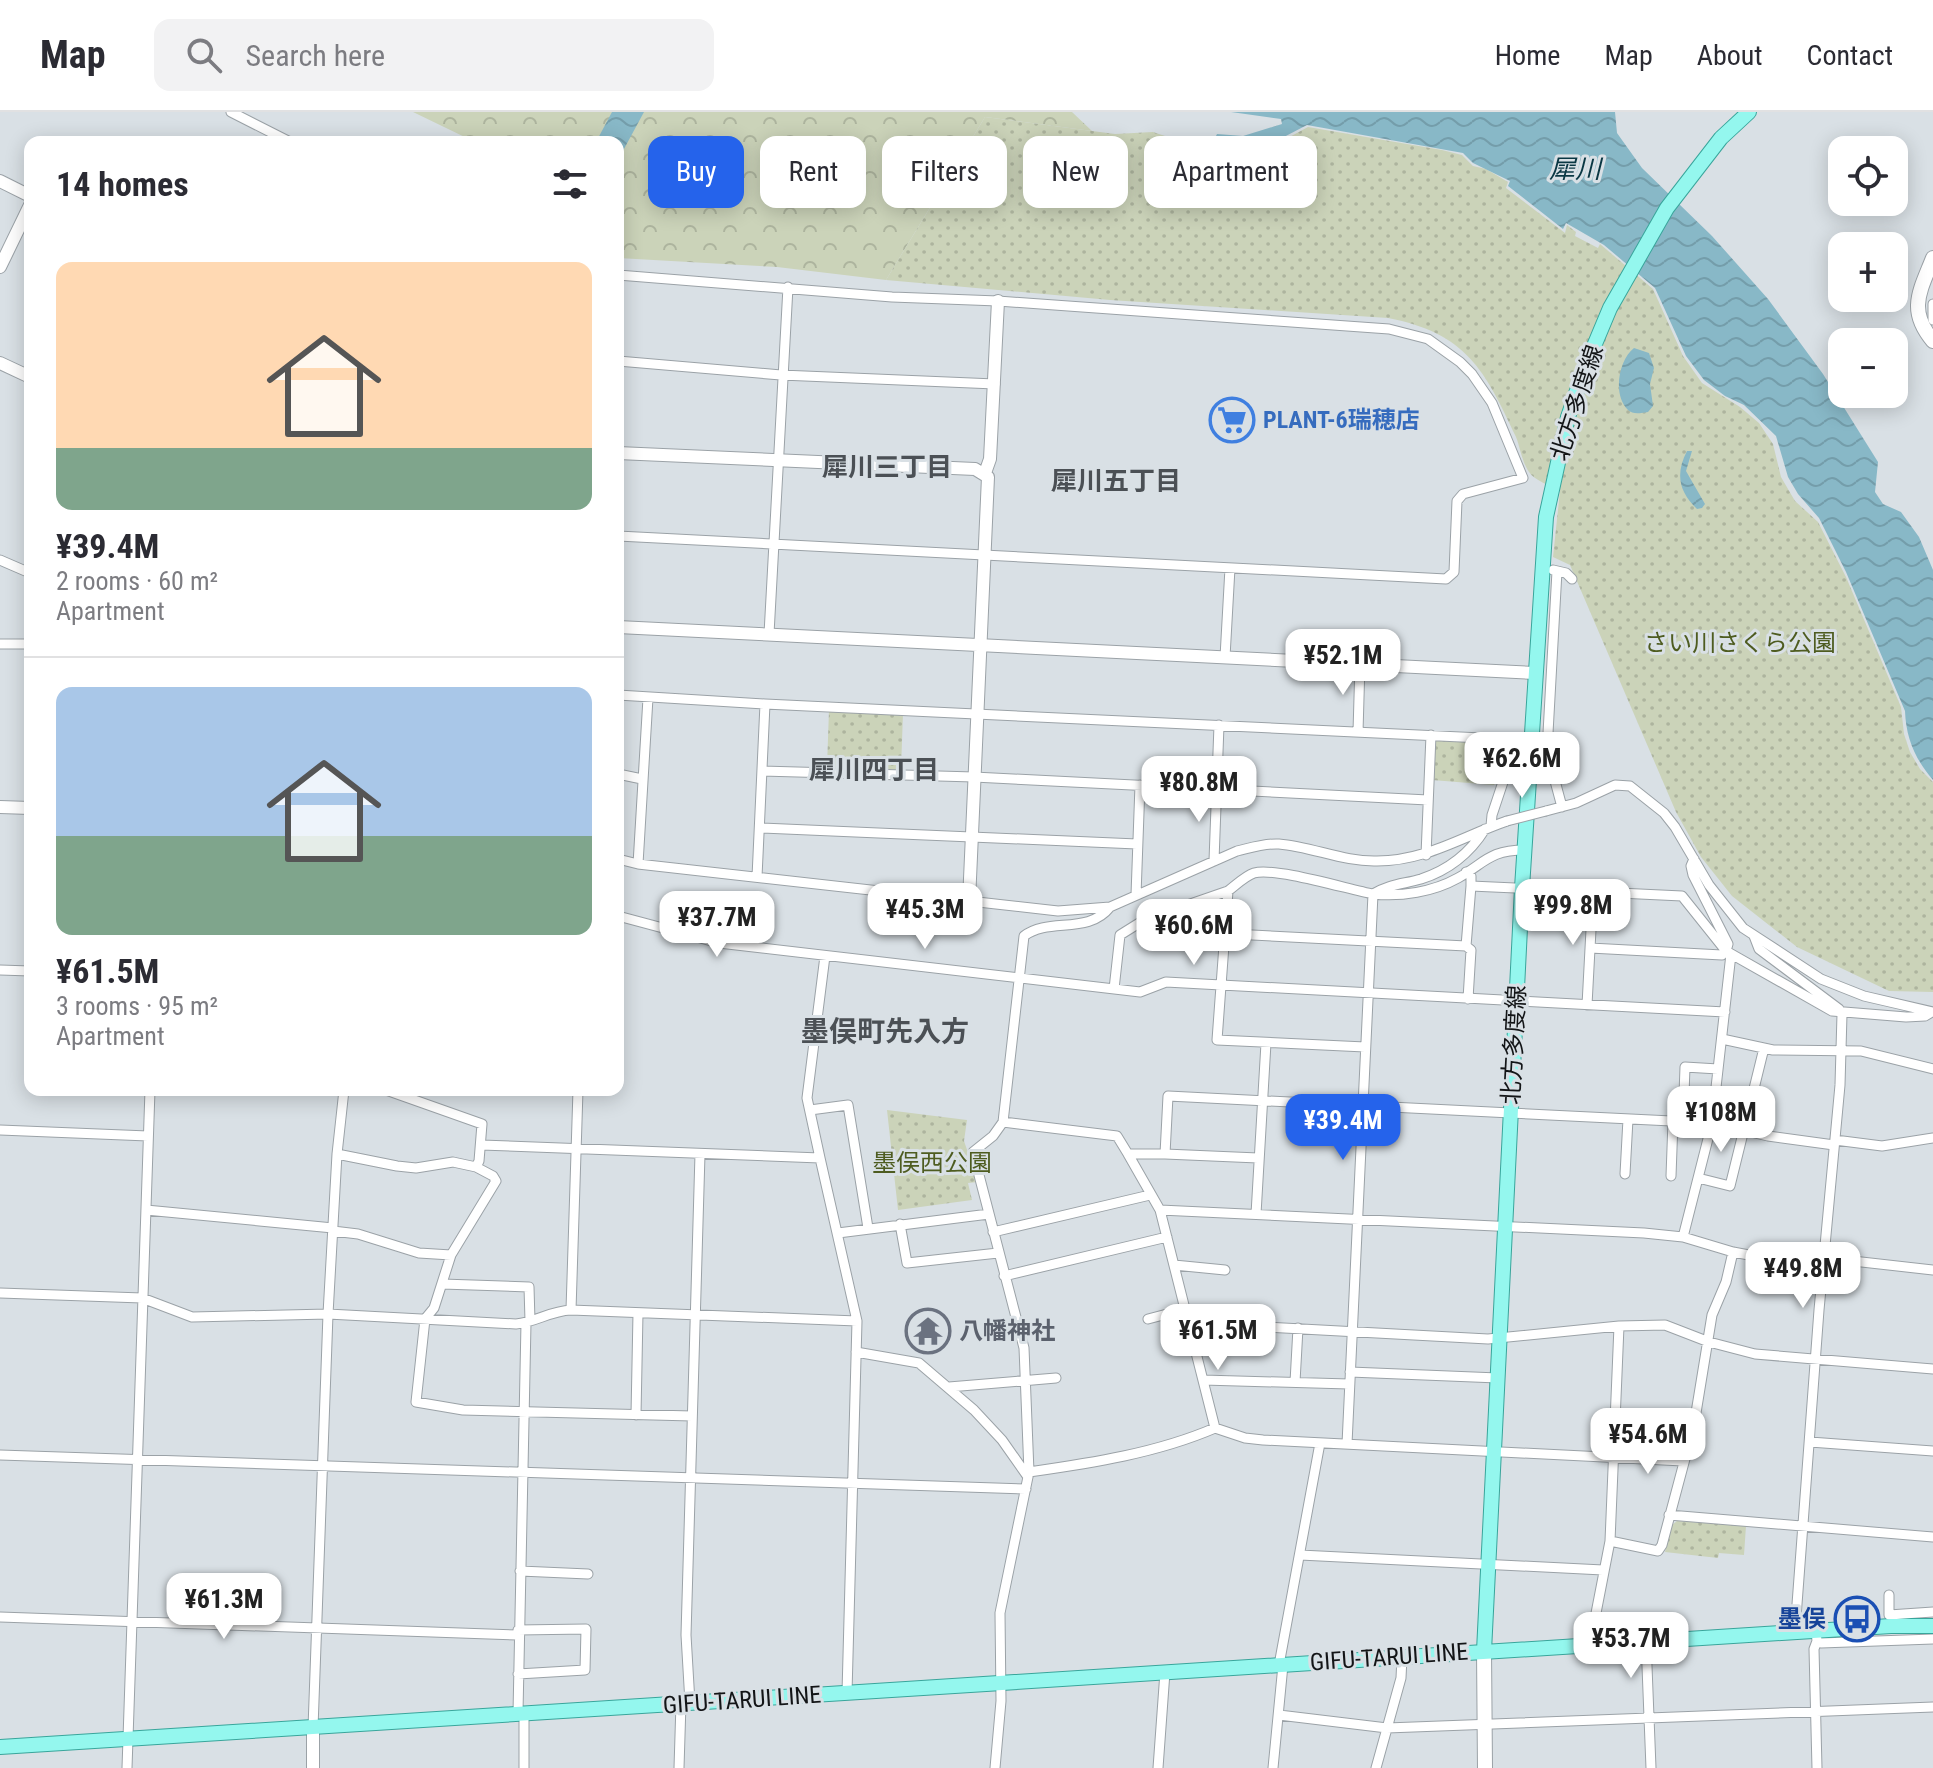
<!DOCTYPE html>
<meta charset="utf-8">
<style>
:root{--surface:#fff;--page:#f2f2f3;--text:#2b2b33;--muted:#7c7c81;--line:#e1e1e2;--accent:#2563eb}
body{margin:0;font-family:"Roboto Condensed","Noto Sans JP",sans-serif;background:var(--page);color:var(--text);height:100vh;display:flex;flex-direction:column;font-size:30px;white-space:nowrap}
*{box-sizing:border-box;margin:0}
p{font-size:26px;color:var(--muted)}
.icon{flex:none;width:44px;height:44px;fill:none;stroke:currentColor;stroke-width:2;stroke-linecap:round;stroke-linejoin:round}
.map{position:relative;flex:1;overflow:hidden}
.details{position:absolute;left:24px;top:24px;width:600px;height:960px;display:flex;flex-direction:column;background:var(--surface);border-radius:16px;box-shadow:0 4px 20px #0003}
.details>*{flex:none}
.guide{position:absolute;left:648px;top:24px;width:760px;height:72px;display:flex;gap:16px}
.tools{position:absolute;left:1828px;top:24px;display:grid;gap:16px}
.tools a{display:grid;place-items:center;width:80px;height:80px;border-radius:16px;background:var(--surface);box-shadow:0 4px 20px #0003;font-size:40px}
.price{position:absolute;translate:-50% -68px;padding:0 18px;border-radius:16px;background:#fff;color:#222;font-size:26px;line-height:52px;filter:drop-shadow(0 2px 4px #0008)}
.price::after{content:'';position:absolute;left:50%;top:48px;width:24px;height:18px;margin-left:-12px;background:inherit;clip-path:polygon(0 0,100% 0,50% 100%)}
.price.current{background:var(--accent);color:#fff}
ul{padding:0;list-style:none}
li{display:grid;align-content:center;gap:16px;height:424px;padding:0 32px}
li+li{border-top:2px solid var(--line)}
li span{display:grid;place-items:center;height:248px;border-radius:16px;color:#555}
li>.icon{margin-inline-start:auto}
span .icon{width:144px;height:144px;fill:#fffc;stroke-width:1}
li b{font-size:34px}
h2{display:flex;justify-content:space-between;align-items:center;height:96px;padding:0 32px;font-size:34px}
.tag{padding:0 28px;border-radius:16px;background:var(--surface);box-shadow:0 4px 20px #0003;font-size:28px;line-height:72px}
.tag.current{background:var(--accent);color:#fff}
header{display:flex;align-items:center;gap:48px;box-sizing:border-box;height:112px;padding:0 40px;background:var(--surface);border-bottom:2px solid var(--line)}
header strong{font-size:38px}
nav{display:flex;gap:44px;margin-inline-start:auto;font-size:28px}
.search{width:560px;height:72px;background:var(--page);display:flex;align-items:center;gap:20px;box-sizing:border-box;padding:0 28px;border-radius:16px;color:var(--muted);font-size:30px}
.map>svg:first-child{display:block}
.forest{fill:url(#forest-crowns)}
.park{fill:url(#park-dots)}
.water{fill:url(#water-waves)}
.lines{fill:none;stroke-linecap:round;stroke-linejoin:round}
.minor-casing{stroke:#9ba2a7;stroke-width:11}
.tertiary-casing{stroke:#9ba2a7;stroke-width:14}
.secondary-casing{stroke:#9ba2a7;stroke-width:16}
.primary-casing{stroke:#39a59b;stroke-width:16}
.minor{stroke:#fff;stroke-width:9}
.tertiary{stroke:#fff;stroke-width:12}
.secondary{stroke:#fff;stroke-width:14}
.primary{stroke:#94f7ee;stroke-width:14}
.minor-bridge-casing{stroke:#9ba2a7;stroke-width:11;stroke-linecap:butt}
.minor-bridge{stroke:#fff;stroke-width:9}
.labels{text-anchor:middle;stroke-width:6;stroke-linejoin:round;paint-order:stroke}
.street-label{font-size:24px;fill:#131517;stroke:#d9e0e5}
.shop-label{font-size:24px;font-weight:bold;fill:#366cbe;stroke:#d9e0e5;text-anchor:start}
.park-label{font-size:24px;fill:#4e5c20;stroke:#d9e0e5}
.worship-label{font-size:24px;font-weight:bold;fill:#5b616d;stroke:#d9e0e5;text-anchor:start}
.transit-label{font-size:24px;font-weight:bold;fill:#164399;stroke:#d9e0e5;text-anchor:end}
.water-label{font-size:26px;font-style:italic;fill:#0a3743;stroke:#d9e0e5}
.neighbourhood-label{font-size:26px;font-weight:bold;fill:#4b5055;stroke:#d9e0e5}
.quarter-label{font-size:28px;font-weight:bold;fill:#4b5055;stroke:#d9e0e5}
</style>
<header>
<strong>Map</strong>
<div class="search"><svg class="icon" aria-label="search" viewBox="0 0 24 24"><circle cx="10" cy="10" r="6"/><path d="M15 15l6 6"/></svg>Search here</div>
<nav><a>Home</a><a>Map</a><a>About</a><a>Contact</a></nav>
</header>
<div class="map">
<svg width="1933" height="1656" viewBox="0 0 1933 1656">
<defs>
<pattern id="forest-crowns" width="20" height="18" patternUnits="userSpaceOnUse" patternTransform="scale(2)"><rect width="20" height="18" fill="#cbd3b9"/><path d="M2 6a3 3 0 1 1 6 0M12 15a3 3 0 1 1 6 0" fill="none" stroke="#adb49e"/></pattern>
<pattern id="park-dots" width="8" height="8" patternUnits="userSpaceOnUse" patternTransform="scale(2)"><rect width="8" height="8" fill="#cbd3b9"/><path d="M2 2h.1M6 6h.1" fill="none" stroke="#adb49e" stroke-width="1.8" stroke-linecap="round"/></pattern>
<pattern id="water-waves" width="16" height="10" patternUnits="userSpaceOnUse" patternTransform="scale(2)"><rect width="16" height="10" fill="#88b8c7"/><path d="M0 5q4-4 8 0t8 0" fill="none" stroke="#749daa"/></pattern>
</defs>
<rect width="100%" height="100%" fill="#d9e0e5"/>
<path class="forest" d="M413 0H1072L1092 19 985 5 886 168 777 155 618 146V30H475Z"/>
<path class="park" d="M985 5 1115 22 1153 20 1177 28 1194 27 1237 37 1284 28 1308 15 1442 38 1462 43 1473 54 1486 57 1508 70 1506 76 1565 121 1567 113 1576 120 1575 124 1598 136 1600 132 1653 177 1683 244 1702 271 1740 295 1759 311 1773 332 1781 365 1795 389 1818 410 1846 465 1901 595 1904 622 1910 640 1920 657 1933 670V880L1889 879 1797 835 1732 784 1701 745 1676 700 1570 453 1553 445 1560 379C1551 374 1534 368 1529 360 1522 350 1520 335 1516 325 1485 258 1466 221 1388 206L1110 188 886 168Z
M829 598 903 601 901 658 827 655Z
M1434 627 1504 631V652L1494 673 1432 668Z
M887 998 967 1008 964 1029 978 1070 968 1071 972 1088 898 1098Z
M1677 1409 1746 1414 1744 1443 1719 1441 1718 1446 1665 1440 1672 1413Z"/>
<path class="water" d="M612 0H644L618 48V30H596Z
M1231 0H1615L1617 21 1642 56 1712 124 1768 187 1823 262 1878 350 1875 380 1883 392 1901 400 1919 425 1933 458V668C1915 647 1906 626 1905 599L1846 460 1819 406 1798 382 1788 365 1776 324 1744 293 1725 284 1704 268 1686 244 1655 176 1604 133 1566 111 1563 117 1508 74 1510 69 1473 51 1463 41 1307 13 1282 26 1238 35 1213 30 1217 22 1243 24 1282 12 1281 7Z
M1634 236 1649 241 1654 256 1650 272 1653 294 1648 300C1641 301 1633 303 1628 298 1612 283 1619 247 1634 236Z
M1687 339H1692L1686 359 1705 392 1702 396 1697 397C1679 380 1675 362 1687 339Z"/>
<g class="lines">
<g class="minor-casing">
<path id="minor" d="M231 0 290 30
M618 163 892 185 998 189 1389 217 1428 227 1460 250 1472 262 1492 291 1523 366 1463 382 1457 389 1454 460 1446 467 618 424
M1933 192V208
M618 249 781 263 995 272
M0 448 30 461
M1553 458 1566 461 1572 467
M1557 459 1547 639 1562 695
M769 522 788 175
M0 532H30
M1225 545 1230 456
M618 583 765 592 1503 627 1510 632 1508 655 1492 703 1491 714
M1358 620 1360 551
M762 659 974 665 1428 688
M618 662 642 667
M1546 699 1576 691 1615 673 1630 674 1664 701 1675 715 1709 773 1743 816 1821 867 1864 884 1933 900
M760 716 1137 732
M1485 717C1470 741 1449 758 1421 767 1404 772 1389 772 1373 782 1401 785 1433 780 1458 766 1485 751 1489 738 1525 738
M1426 743 1431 623
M618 747 638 752 1058 799 1110 795 1237 739C1250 736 1265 731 1279 732 1313 735 1344 750 1377 749 1426 749 1463 724 1507 709
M1214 749 1219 613
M638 752 648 586
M1466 760 1471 764V774L1682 784 1726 839 1832 899 1906 905 1925 904 1932 900
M757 765 765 592
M1136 783 1140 673
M1169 800 1170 816 1174 819 1466 834 1471 838 1468 887
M618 804 719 831 1140 880 1166 870 1725 900
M1754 824 1759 837 1839 897 1842 902 1840 973 1819 1198 1795 1519
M1466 834 1471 774
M1590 836 1722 843 1726 839 1728 832 1693 763 1691 754 1694 747
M1731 842 1712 1011 1768 1024 1834 1033
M0 858 30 859
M1114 877 1120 823 1144 808 1228 779
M1587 893 1593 780
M1722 927 1773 938 1861 939 1933 957
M386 978 482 1012 479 1049 476 1055 493 1064 496 1069 451 1143 434 1196 425 1207 416 1290 463 1298 692 1304
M810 998 848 993 868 1116
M1003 1010 1117 1024 1128 1042
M1683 1010 1685 955 1718 957
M0 1018 148 1024
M1835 1028 1882 1034 1933 1026
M481 1033 820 1046 857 1209 847 1581
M337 1042 397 1054 416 1056 453 1050 476 1055
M1165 1042 1258 1046
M820 1046 807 986 825 844
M1625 1062 1628 1007
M1671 1064 1673 1009
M1698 1066 1730 1074 1764 936
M146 1098 333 1116
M1160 1098 1644 1121 1683 1125 1733 1140 1770 1147 1825 1153
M1256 1102 1266 931
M900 1112 907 1151 998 1141
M333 1119 358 1122 419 1141 451 1143
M993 1120 1150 1083
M838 1121 989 1102
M1826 1146 1933 1158
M1174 1153 1225 1158
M1004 1164 1167 1125
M442 1172 529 1175 530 1209
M0 1181 142 1186 192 1205 328 1202 516 1212C536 1210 550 1199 571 1198L857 1209
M571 1198 578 978
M1148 1207 1186 1197
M1190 1211 1488 1227 1619 1214 1665 1213 1709 1230 1755 1242 1933 1257
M856 1240 919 1251 974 1298 1002 1328 1028 1365
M1350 1260 1498 1266
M1203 1268 1349 1272
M1295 1270 1298 1216
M949 1275 1056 1266
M636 1303 638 1201
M1215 1316 1160 1098 1128 1042H1165L1168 984 1712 1011 1683 1125
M1810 1330 1933 1339
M1347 1332 1373 782C1347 777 1275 755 1254 761 1245 764 1236 773 1228 779L1217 928 1365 935
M0 1343 1026 1377
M1029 1360C1092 1351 1157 1341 1215 1316L1245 1326 1263 1328 1683 1349
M1669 1403 1933 1425
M1610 1429 1658 1439 1662 1433 1694 1313 1712 1203 1726 1170 1733 1140
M1300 1443 1603 1458
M520 1459 588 1462
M1889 1483V1503L1933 1500
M0 1505 518 1523
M1816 1519 1817 1529 1814 1537 1817 1656
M1646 1529 1651 1656
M1817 1529 1821 1531 1933 1527
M1590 1532 1610 1429 1619 1214
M1279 1553 1320 1331
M518 1562 585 1558 586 1517 518 1518
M690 1591 686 1523 700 1042
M518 1601 526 1211
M1279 1603 1387 1616 1933 1595
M313 1616 328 1202 337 1042 344 978
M127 1656 150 978
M524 1656V1601
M679 1656 681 1591
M995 1656 1001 1589 1000 1501 1029 1360 1024 1236 973 1040 993 1024 1003 1010 1024 824C1049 805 1088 823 1110 795
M1158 1656 1165 1560
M1273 1656 1283 1553
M1376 1656 1401 1566 1402 1545"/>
</g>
<g class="tertiary-casing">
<path id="tertiary" d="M0 69 30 84
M0 155 30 93
M0 251 30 265
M618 341 975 357 988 365 969 789
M985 361 990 347 998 189
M618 515 1534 561
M0 695 30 696
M313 1616V1656"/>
</g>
<g class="secondary-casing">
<path id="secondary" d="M1933 146C1920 179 1907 198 1933 229
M1484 1539 1485 1656"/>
</g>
<g class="primary-casing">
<path id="primary" d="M1484 1539 1522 776 1546 405 1568 305 1584 258 1610 196 1667 96 1721 26 1749 0
M0 1635 1891 1514H1933"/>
</g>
<use href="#minor" class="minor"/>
<use href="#tertiary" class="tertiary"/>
<use href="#secondary" class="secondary"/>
<use href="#primary" class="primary"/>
<g class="minor-bridge-casing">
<path id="minor-bridge" d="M1507 709 1546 699"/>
</g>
<use href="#minor-bridge" class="minor-bridge"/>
</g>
<defs>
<g id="supermarket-ring" transform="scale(2.3)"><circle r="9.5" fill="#d9e0e5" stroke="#3f7fe0" stroke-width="1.5"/><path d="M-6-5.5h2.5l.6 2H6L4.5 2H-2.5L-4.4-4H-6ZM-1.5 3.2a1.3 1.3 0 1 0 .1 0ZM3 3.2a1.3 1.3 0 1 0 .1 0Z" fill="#3f7fe0"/></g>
<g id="temple-ring" transform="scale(2.3)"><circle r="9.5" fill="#d9e0e5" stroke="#6b7280" stroke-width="1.5"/><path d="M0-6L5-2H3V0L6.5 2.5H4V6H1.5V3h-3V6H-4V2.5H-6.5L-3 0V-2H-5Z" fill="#6b7280"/></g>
<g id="bus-ring" transform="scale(2.3)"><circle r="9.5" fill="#d9e0e5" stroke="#1a4fb4" stroke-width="1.5"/><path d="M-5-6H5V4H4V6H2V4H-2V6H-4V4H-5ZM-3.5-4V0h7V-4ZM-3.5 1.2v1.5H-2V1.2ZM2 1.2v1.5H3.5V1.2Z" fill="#1a4fb4"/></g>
</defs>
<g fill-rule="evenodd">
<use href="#supermarket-ring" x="1232" y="308"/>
<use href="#temple-ring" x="928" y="1219"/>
<use href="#bus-ring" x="1857" y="1507"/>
</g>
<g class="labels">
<g class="street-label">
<text transform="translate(1577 291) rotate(-72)" y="8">北方多度線</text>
<text transform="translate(1514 933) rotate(-87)" y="8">北方多度線</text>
<text transform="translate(1389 1545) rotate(-4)" y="8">GIFU-TARUI LINE</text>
<text transform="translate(742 1588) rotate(-4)" y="8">GIFU-TARUI LINE</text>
</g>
<g class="shop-label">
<text x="1263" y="316">PLANT-6瑞穂店</text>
</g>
<g class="park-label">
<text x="1740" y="539">さい川さくら公園</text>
<text x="932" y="1059">墨俣西公園</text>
</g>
<g class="worship-label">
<text x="959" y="1227">八幡神社</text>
</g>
<g class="transit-label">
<text x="1826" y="1515">墨俣</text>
</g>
<g class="water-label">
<text x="1575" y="66">犀川</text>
</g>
<g class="neighbourhood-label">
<text x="887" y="364">犀川三丁目</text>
<text x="1116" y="378">犀川五丁目</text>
<text x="874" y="667">犀川四丁目</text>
</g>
<g class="quarter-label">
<text x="885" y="929">墨俣町先入方</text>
</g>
</g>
</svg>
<div class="tools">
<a><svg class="icon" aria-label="locate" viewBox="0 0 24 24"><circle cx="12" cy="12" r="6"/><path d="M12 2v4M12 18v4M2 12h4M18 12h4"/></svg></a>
<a>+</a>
<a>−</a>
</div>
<b class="price" style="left:1343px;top:585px">¥52.1M</b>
<b class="price" style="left:1522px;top:688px">¥62.6M</b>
<b class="price" style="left:1199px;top:712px">¥80.8M</b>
<b class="price" style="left:1573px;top:835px">¥99.8M</b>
<b class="price" style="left:925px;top:839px">¥45.3M</b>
<b class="price" style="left:717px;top:847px">¥37.7M</b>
<b class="price" style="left:1194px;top:855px">¥60.6M</b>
<b class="price" style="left:1721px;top:1042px">¥108M</b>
<b class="price current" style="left:1343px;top:1050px">¥39.4M</b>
<b class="price" style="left:1803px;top:1198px">¥49.8M</b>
<b class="price" style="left:1218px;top:1260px">¥61.5M</b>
<b class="price" style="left:1648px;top:1364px">¥54.6M</b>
<b class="price" style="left:224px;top:1529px">¥61.3M</b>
<b class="price" style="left:1631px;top:1568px">¥53.7M</b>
<div class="guide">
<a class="tag current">Buy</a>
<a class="tag">Rent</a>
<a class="tag">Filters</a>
<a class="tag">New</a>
<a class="tag">Apartment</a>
</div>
<section class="details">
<h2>14 homes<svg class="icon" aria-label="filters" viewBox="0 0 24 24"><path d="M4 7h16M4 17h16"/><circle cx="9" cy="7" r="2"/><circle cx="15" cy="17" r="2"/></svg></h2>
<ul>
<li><span style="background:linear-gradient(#ffd9b3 75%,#7fa58c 0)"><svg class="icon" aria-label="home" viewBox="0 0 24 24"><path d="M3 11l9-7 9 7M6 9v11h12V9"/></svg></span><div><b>¥39.4M</b><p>2 rooms · 60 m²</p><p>Apartment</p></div></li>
<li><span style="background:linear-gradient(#a9c7e8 60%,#7fa58c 0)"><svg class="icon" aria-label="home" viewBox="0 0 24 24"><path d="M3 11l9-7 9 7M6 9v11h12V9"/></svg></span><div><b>¥61.5M</b><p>3 rooms · 95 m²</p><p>Apartment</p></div></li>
</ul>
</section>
</div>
